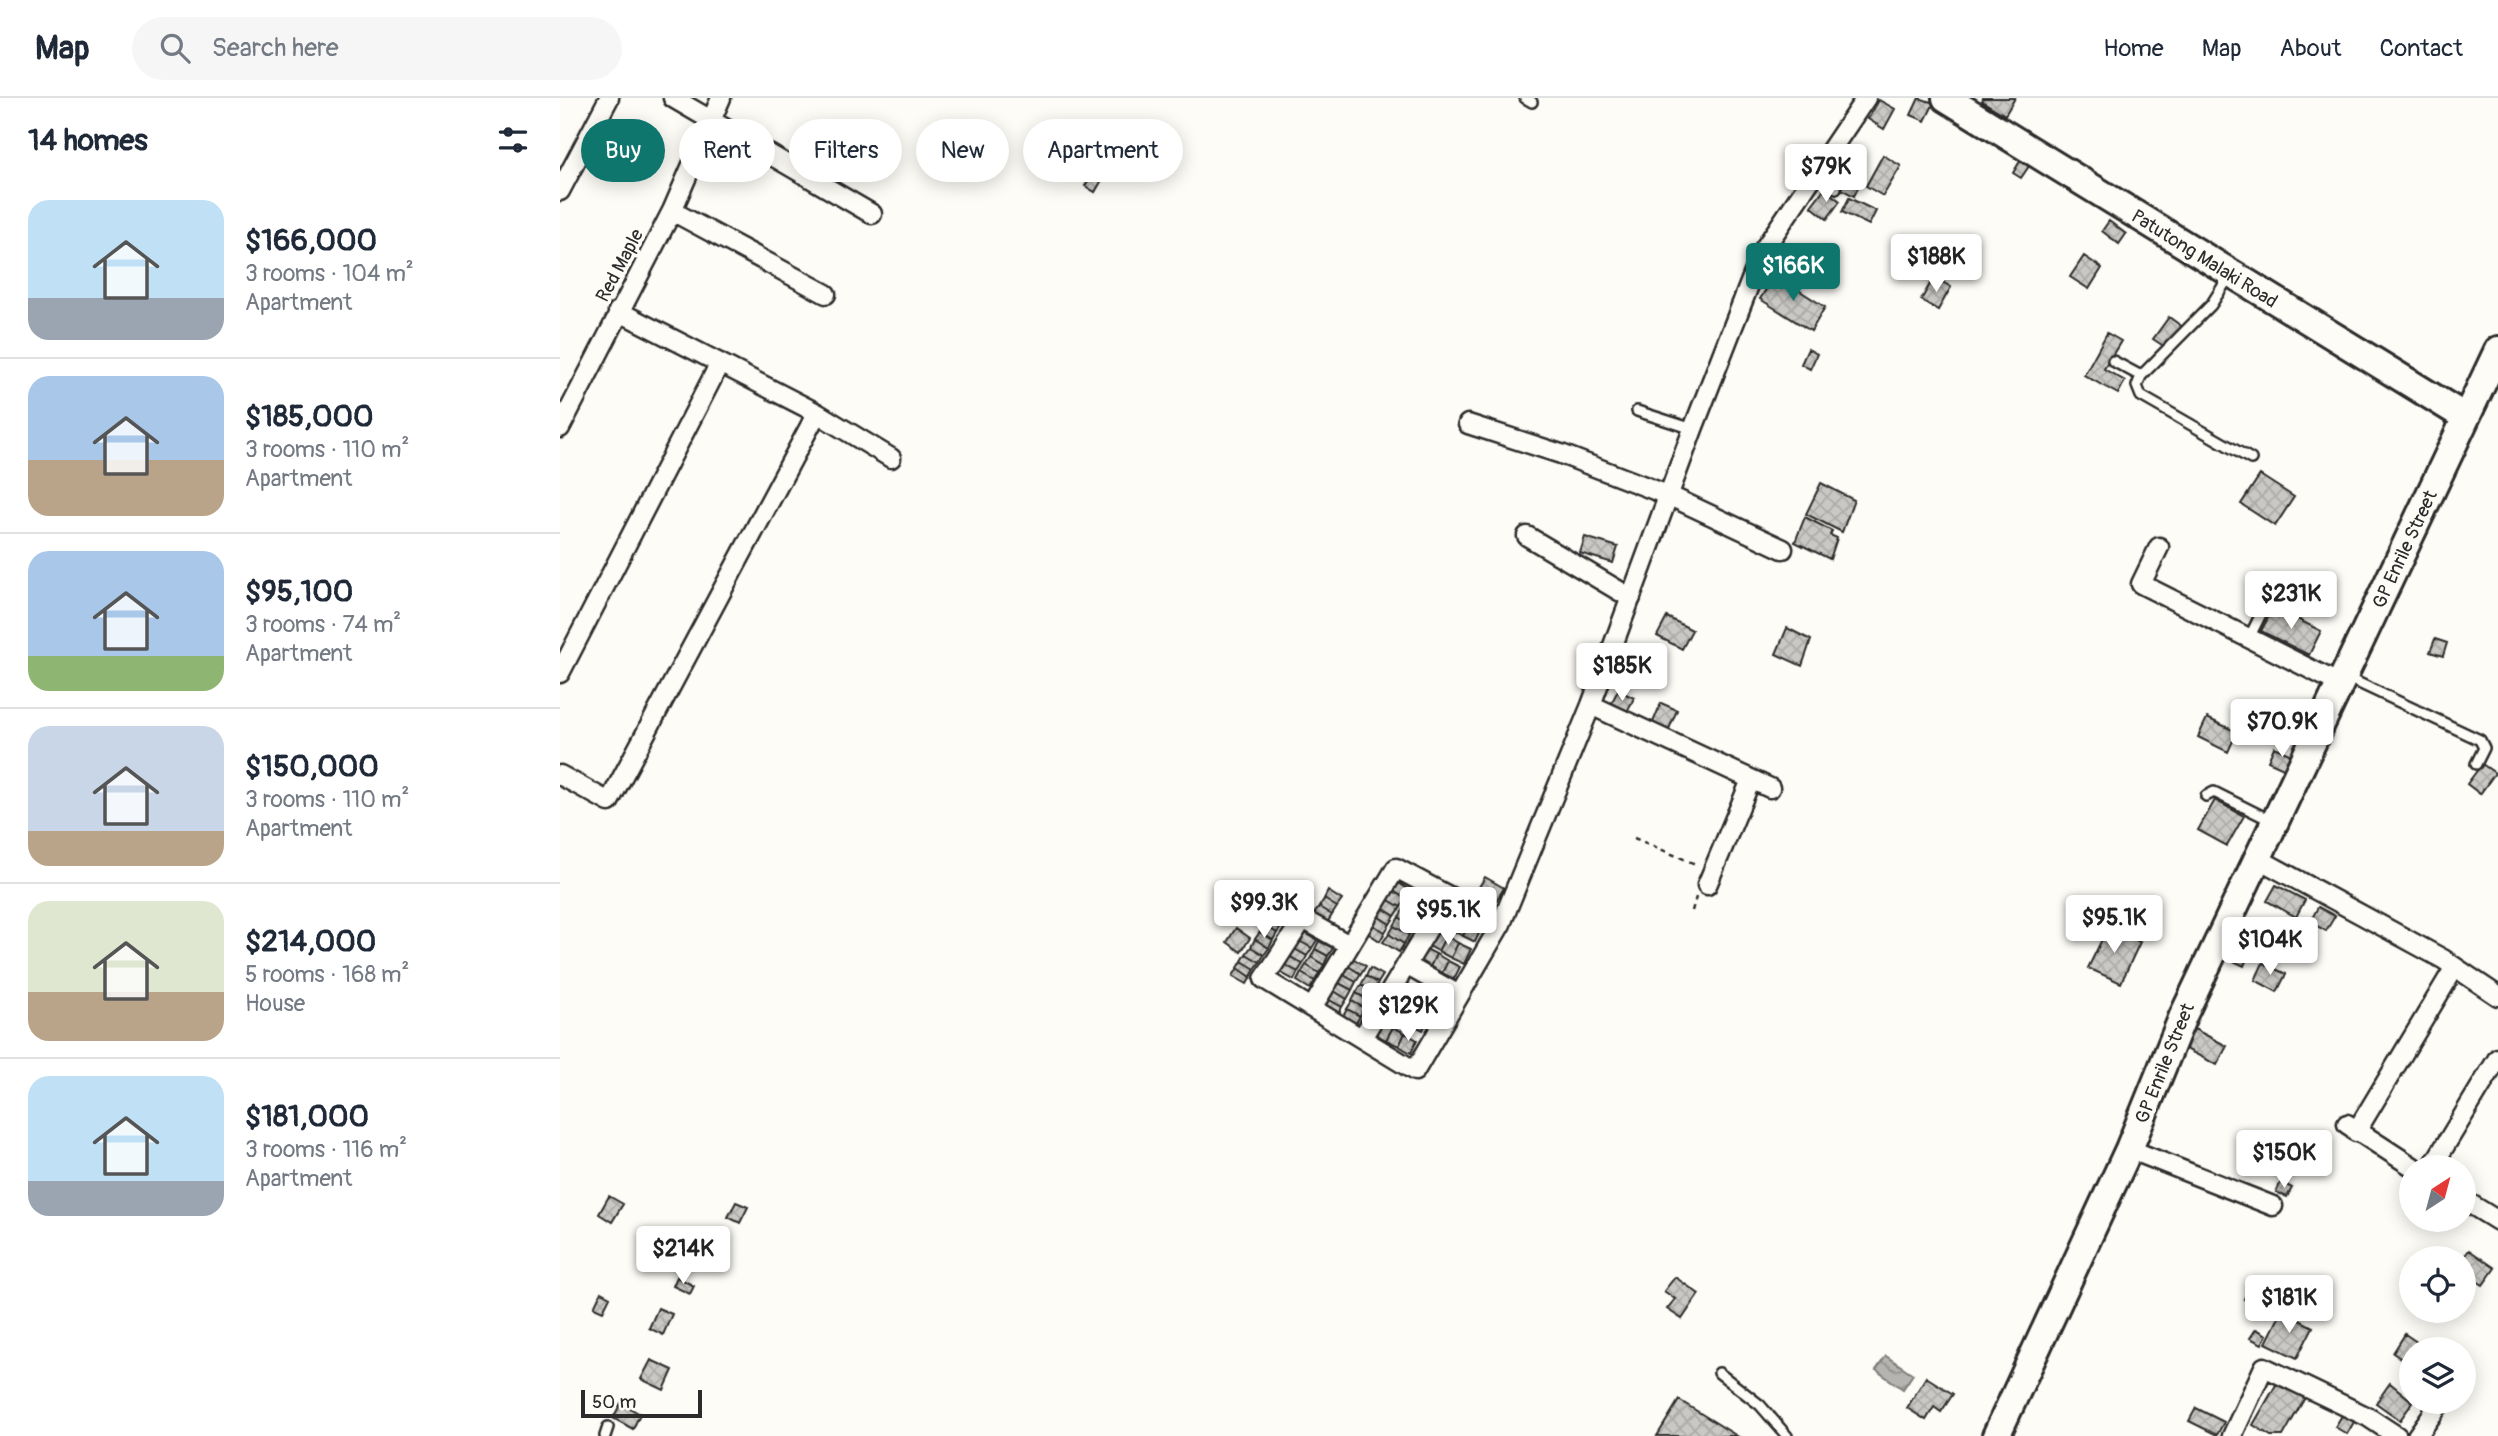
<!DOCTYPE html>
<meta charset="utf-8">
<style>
:root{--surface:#fff;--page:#f6f6f7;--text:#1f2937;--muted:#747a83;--line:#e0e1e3;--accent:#0f766e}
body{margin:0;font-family:Pangolin,sans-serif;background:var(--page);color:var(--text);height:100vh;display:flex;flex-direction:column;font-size:26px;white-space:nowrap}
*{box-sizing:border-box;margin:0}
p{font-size:23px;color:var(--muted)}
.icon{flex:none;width:38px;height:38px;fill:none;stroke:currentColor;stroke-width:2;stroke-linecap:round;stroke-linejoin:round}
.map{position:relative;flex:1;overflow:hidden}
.panel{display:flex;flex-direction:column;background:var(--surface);width:560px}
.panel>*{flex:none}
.banner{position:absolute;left:21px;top:21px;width:665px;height:63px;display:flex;gap:14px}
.needle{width:46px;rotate:36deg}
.controls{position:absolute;left:1839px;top:1057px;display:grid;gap:14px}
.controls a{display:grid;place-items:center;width:77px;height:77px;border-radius:50%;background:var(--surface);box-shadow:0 4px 18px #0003;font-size:35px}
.scale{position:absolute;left:21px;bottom:18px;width:121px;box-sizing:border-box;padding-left:7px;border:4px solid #2b2b2b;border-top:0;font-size:19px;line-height:24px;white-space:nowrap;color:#2b2b2b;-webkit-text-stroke:5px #fdfcf7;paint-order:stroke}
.price{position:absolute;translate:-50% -60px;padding:0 16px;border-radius:7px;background:#fff;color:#222;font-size:23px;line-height:46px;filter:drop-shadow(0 2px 4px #0008)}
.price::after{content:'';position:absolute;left:50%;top:42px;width:21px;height:16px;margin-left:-10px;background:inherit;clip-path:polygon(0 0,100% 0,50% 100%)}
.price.current{background:var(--accent);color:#fff}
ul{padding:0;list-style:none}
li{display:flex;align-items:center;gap:21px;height:175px;padding:0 28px}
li+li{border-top:2px solid var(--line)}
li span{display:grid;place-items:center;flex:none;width:196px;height:140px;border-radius:21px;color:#555}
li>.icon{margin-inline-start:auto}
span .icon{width:84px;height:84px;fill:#fffc;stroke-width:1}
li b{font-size:30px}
h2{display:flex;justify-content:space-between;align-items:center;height:84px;padding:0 28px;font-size:30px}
.pill{padding:0 24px;border-radius:32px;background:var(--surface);box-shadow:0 4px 18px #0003;font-size:24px;line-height:63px}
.pill.current{background:var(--accent);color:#fff}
header{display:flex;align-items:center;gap:42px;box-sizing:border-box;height:98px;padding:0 35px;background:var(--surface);border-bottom:2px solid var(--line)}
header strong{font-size:33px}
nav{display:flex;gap:38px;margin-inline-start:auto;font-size:24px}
.search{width:490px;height:63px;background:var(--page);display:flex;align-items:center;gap:18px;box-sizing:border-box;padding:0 24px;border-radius:38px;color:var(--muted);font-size:26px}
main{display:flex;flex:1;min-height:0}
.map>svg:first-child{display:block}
.water{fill:url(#water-waves);stroke:#7e7d7b;stroke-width:2}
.building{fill:url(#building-cross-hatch);stroke:#2b2b2b;stroke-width:2}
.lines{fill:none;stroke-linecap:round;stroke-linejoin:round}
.lane-casing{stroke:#2b2b2b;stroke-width:14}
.street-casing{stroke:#2b2b2b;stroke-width:23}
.secondary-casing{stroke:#2b2b2b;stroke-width:32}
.path{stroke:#2b2b2b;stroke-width:2.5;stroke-dasharray:5 5;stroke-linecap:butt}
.lane{stroke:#fdfcf7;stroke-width:9}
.street{stroke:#fdfcf7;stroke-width:18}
.secondary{stroke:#fdfcf7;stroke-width:26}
.labels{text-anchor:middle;stroke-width:7;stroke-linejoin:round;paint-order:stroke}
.street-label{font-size:19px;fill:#2b2b2b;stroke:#fdfcf7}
</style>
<header>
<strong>Map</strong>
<div class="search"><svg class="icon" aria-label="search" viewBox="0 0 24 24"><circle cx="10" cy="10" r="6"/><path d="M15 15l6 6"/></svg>Search here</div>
<nav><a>Home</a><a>Map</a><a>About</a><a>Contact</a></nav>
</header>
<main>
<section class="panel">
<h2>14 homes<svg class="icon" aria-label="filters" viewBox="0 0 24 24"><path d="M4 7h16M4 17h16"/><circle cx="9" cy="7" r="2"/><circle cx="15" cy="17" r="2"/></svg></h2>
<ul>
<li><span style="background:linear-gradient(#bfe0f5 70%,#9aa5b1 0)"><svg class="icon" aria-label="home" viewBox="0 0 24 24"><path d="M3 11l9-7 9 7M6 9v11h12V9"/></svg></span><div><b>$166,000</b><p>3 rooms · 104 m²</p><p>Apartment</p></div></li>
<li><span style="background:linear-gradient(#a9c7e8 60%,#b9a48a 0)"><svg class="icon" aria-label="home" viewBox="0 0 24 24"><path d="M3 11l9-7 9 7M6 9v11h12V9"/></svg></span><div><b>$185,000</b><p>3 rooms · 110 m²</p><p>Apartment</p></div></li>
<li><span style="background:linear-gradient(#a9c7e8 75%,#8fb573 0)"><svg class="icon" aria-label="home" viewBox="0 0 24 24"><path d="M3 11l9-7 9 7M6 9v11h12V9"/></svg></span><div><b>$95,100</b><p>3 rooms · 74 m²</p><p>Apartment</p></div></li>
<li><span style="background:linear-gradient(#c9d6e8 75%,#b9a48a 0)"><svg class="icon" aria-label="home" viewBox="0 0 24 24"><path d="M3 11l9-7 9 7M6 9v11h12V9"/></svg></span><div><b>$150,000</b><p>3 rooms · 110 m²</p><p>Apartment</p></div></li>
<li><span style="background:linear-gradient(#dfe7d0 65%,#b9a48a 0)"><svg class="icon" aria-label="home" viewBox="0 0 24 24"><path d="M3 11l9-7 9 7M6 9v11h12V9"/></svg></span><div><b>$214,000</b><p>5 rooms · 168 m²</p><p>House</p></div></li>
<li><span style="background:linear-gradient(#bfe0f5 75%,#9aa5b1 0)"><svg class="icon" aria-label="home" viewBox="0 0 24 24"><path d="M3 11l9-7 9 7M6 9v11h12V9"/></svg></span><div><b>$181,000</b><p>3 rooms · 116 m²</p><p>Apartment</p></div></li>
</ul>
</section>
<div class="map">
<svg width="1938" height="1338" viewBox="0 0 1938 1338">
<defs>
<pattern id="water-waves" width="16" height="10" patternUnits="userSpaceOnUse" patternTransform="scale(1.75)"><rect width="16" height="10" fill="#b5b4b1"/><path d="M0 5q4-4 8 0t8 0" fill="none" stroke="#939390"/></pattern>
<pattern id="building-cross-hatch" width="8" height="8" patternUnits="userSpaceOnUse" patternTransform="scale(1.75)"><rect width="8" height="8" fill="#c9c8c4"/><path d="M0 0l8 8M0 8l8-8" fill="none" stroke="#adaca9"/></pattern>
</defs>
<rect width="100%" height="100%" fill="#fdfcf7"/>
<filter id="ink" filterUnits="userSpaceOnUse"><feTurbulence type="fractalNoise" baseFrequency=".0143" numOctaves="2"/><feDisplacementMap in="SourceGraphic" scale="14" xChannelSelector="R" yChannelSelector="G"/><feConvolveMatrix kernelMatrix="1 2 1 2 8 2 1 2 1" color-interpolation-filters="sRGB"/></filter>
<g filter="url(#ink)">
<path class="water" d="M1326 1258 1353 1276 1343 1291 1316 1272Z"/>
<path class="building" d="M1359 0 1374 5 1365 23 1351 17Z
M1423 0H1455L1445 17 1422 3Z
M1319 2 1335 11 1324 31 1308 21Z
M1323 57 1341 68 1323 98 1306 88Z
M1460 63 1469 68 1461 80 1453 75Z
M533 76 542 82 535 94 525 88Z
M1285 80 1299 88 1294 98 1280 90Z
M1264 91 1280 103 1267 121 1251 108Z
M1289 100 1316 113 1309 127 1282 114Z
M1549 123 1566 136 1559 146 1542 133Z
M1524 158 1542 170 1529 191 1510 179Z
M1215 177 1265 209 1251 233 1200 201Z
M1374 179 1391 189 1378 212 1361 202Z
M1609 219 1624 230 1608 251 1593 241Z
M1547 235 1561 243 1544 271 1565 283 1558 296 1524 277Z
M1248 251 1257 256 1250 271 1241 266Z
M1700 377 1734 399 1715 428 1681 406Z
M1261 385 1294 402 1282 434 1246 416Z
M1245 419 1272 433 1270 437 1277 440 1270 461 1235 444Z
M1025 439 1058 449 1053 465 1020 455Z
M1714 509 1761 533 1749 557 1701 533Z
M1107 519 1132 532 1122 551 1097 538Z
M1227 530 1251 542 1242 568 1216 556Z
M1875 541 1887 545 1883 558 1870 554Z
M1058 592 1074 600 1065 618 1049 610Z
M1101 605 1117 612 1107 636 1091 629Z
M1647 620 1677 634 1668 654 1638 639Z
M1714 649 1736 659 1730 673 1708 663Z
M1922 666 1935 675 1920 696 1907 686Z
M1655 702 1684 718 1667 748 1638 732Z
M925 779 944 790 932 810 913 799Z
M834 782 851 793 846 801 829 790Z
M1716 787 1745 802 1736 819 1707 803Z
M829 790 846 801 841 809 823 799Z
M768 793 782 802 777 809 764 801Z
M855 794 870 804 865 812 849 803Z
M823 799 841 809 835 818 818 807Z
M764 801 777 809 772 817 759 809Z
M849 803 865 812 860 821 844 811Z
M818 807 835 818 830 826 813 815Z
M759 809 772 817 767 825 754 816Z
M1758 809 1775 818 1766 833 1750 824Z
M844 811 860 821 854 829 839 819Z
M886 811 898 817 891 832 879 825Z
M813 815 830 826 825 834 808 824Z
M898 817 910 823 903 838 891 832Z
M839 819 854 829 849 837 834 828Z
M708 820 722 828 717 835 704 827Z
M910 823 922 829 915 844 903 838Z
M808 824 825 834 820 843 803 832Z
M704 827 717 835 713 842 700 834Z
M834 828 849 837 844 846 829 836Z
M1548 829 1580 844 1561 885 1528 870Z
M676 830 690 840 681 854 667 844Z
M740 832 757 842 752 850 736 841Z
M873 832 886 838 878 853 865 846Z
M700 834 713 842 709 850 695 841Z
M829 836 844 846 839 854 823 844Z
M886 838 898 845 891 860 878 853Z
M695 841 709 850 704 857 691 849Z
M736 841 752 850 747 858 731 849Z
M759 843 773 850 768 858 755 851Z
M898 845 911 851 904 866 891 860Z
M1673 846 1690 854 1684 868 1667 860Z
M691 849 704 857 700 864 686 856Z
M731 849 747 858 743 866 727 857Z
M864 850 876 856 870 869 857 862Z
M755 851 768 858 764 867 751 859Z
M686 856 700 864 695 871 682 863Z
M876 856 888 863 882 875 870 869Z
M727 857 743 866 738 874 722 865Z
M789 858 806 868 801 876 785 866Z
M751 859 764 867 759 875 746 867Z
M682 863 695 871 691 879 678 870Z
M888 863 900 869 894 881 882 875Z
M722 865 738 874 734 882 718 873Z
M1703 865 1726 876 1717 894 1695 882Z
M785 866 801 876 796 884 780 875Z
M746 867 759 875 755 883 741 875Z
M678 870 691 879 687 886 673 878Z
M810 870 823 877 818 885 806 878Z
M741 875 755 883 750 891 737 883Z
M780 875 796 884 792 892 775 883Z
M806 878 818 885 814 894 801 887Z
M775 883 792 892 787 901 771 891Z
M845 885 857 891 850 905 838 899Z
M801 887 814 894 809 902 796 895Z
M771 891 787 901 782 909 766 900Z
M857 891 869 897 862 911 850 905Z
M796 895 809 902 804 910 792 903Z
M869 897 881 904 874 917 862 911Z
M766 900 782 909 778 917 761 908Z
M832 901 845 907 839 919 826 913Z
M792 903 804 910 800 918 787 911Z
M845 907 857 914 851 926 839 919Z
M787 911 800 918 795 927 782 920Z
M857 914 869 920 863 932 851 926Z
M821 923 833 929 826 942 814 935Z
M833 929 845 935 839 948 826 942Z
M1634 931 1667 948 1657 967 1624 950Z
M845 935 857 942 851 955 839 948Z
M1723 1049 1750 1060 1746 1072 1718 1061Z
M1721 1084 1732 1090 1727 1099 1716 1094Z
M49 1098 63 1106 52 1124 39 1116Z
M176 1104 188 1109 180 1125 168 1119Z
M1909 1152 1935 1170 1923 1187 1904 1175 1903 1160Z
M117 1179 134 1188 130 1196 113 1188Z
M1115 1179 1139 1196 1122 1221 1107 1211 1115 1201 1104 1193Z
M1691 1186 1701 1192 1694 1206 1684 1201Z
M41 1194 50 1199 43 1213 34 1209Z
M98 1210 112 1216 103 1237 89 1230Z
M1722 1213 1753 1229 1737 1260 1706 1245Z
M1696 1231 1707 1237 1702 1246 1690 1240Z
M1845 1236 1867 1251H1852V1268L1833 1255Z
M91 1262 113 1272 104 1292 81 1281Z
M1366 1279 1393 1296 1381 1314 1374 1309 1366 1322 1347 1310Z
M1720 1280 1747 1296 1723 1338H1711L1693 1327Z
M1830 1285 1853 1304 1840 1322 1816 1305Z
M1119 1302 1177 1338H1097Z
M61 1305 80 1316 73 1331 53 1320Z
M1636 1310 1664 1324 1657 1337 1629 1323Z
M1783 1316 1794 1324 1787 1336 1775 1329Z"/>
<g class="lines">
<g class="lane-casing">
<path id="lane" d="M965 0 972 4
M1256 77 1276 90
M1670 177 1651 207 1581 278 1577 288 1581 298 1691 361
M1553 263 1581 278
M1077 313 1133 331
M1689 540 1704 510
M1786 579 1920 642 1924 650 1916 666
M1646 698 1654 694 1714 724
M1159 1275 1200 1307 1227 1338
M45 1338 48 1329"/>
</g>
<g class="street-casing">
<path id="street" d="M113 0 312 116
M0 93 49 0
M112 113 266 196
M58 213 257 315 331 360
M908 326 1001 356 1110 398 1223 451
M0 330 112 113 161 0
M967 438 1071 500
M1599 449 1581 486 1780 586
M0 575 160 265
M1031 607 1210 690
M0 677 49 704 257 315
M1697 760 1883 861 1938 898
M1147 787 1191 682
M789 847 743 821 704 881 855 973 941 826
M846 867 899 897
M752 910 836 770 941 826 1031 607 1133 331 1202 154 1306 0
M802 940 888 798
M1787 1026 1853 1069
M1796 1034 1895 869
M1569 1051 1713 1108
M1872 1069 1938 960
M1904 1102 1938 1123
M1672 1338 1704 1269 1808 1319 1837 1338
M1857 1338 1881 1304"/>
</g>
<g class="secondary-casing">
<path id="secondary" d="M1386 0 1905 319
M1436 1338 1569 1051 1623 918 1938 252"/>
</g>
<path class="path" d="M1074 740 1138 767
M1132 813 1136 799"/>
<use href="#lane" class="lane"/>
<use href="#street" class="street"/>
<use href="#secondary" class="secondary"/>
</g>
</g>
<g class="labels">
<g class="street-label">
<text transform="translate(1645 160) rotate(32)" y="7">Patutong Malaki Road</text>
<text transform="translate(59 167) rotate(-62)" y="7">Red Maple</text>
<text transform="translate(1844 451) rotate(-65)" y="7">GP Enrile Street</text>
<text transform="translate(1604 965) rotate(-68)" y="7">GP Enrile Street</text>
</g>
</g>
</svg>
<div class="controls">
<a><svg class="needle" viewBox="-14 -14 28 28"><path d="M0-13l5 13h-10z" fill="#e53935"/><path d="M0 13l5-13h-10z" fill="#747a83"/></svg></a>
<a><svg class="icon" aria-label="locate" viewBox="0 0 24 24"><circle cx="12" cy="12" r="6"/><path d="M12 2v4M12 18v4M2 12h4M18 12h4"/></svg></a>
<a><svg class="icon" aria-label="layers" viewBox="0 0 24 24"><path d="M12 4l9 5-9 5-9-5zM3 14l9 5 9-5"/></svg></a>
</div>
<div class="scale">50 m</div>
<b class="price" style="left:1266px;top:106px">$79K</b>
<b class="price" style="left:1376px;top:196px">$188K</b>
<b class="price current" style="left:1233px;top:205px">$166K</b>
<b class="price" style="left:1731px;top:533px">$231K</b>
<b class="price" style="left:1062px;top:605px">$185K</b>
<b class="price" style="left:1722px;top:661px">$70.9K</b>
<b class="price" style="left:704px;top:842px">$99.3K</b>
<b class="price" style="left:888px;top:849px">$95.1K</b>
<b class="price" style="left:1554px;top:857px">$95.1K</b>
<b class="price" style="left:1710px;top:879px">$104K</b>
<b class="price" style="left:848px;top:945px">$129K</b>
<b class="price" style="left:1724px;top:1092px">$150K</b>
<b class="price" style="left:123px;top:1188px">$214K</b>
<b class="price" style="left:1729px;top:1237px">$181K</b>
<div class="banner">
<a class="pill current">Buy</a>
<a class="pill">Rent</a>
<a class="pill">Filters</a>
<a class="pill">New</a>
<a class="pill">Apartment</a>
</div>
</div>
</main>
